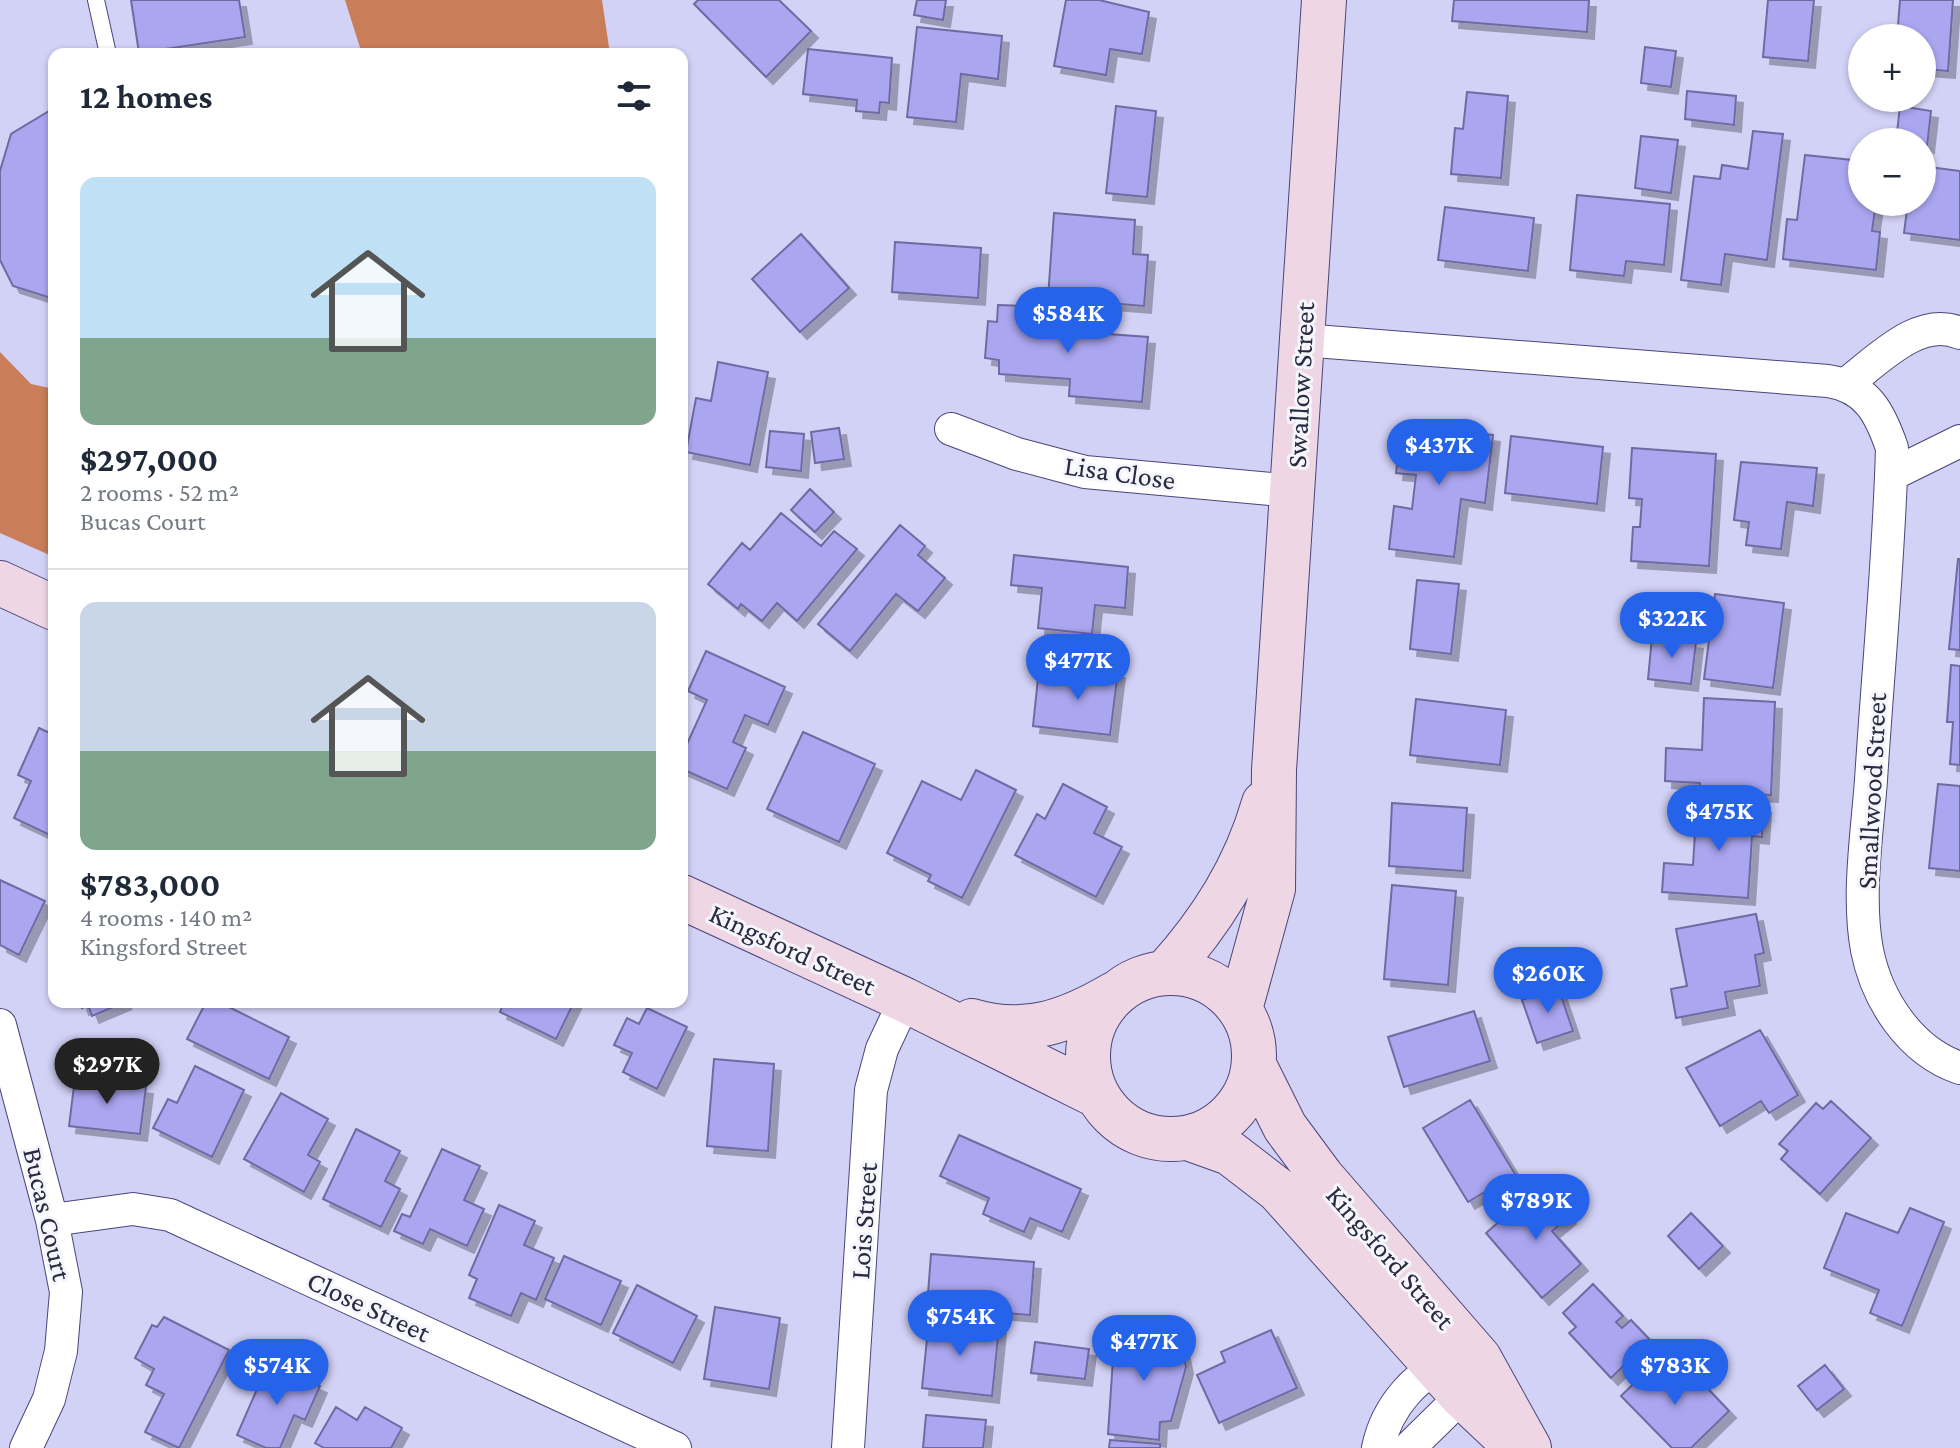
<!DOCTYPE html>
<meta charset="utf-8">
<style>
:root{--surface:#fff;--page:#f2f2f3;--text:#1f2937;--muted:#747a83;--line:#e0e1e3;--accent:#2563eb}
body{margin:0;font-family:"Crimson Pro",serif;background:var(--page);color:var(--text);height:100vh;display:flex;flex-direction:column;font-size:30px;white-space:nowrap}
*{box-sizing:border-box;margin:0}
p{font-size:26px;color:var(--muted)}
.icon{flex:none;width:44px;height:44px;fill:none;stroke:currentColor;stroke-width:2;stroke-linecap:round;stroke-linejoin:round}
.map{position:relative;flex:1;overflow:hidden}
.panel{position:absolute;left:48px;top:48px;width:640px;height:960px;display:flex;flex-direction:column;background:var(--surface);border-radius:16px;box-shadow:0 2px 6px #0004}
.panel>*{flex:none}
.controls{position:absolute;left:1848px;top:24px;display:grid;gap:16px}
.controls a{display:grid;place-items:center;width:88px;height:88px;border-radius:50%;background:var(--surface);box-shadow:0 2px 6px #0004;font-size:40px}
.price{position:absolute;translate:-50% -68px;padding:0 18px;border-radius:28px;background:var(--accent);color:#fff;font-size:26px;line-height:52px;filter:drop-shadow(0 2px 4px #0008)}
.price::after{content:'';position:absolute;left:50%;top:48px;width:24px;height:18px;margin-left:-12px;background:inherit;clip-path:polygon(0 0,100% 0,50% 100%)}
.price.current{background:#222;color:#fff}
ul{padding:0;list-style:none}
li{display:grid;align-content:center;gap:16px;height:424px;padding:0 32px}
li+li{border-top:2px solid var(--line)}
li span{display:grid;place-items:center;height:248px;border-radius:16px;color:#555}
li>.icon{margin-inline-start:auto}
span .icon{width:144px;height:144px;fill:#fffc;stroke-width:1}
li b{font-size:34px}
h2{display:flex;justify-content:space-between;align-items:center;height:96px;padding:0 32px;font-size:34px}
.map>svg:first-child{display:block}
.forest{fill:#c97d59}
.building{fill:#aaa6f0;stroke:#6f6ba3;stroke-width:2;filter:url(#shadow)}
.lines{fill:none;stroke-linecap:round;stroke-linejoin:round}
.lane-casing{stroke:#4b467a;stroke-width:18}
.street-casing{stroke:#4b467a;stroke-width:34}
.secondary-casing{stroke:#4b467a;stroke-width:46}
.lane{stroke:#fff;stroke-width:16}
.street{stroke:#fff;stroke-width:32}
.secondary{stroke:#efd6e4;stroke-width:44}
.labels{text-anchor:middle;stroke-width:6;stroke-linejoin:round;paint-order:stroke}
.street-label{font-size:28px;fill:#2b2a41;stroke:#f5f6fc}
</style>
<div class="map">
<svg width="1960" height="1448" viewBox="0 0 1960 1448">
<defs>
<filter id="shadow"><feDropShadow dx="7" dy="7" stdDeviation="0" flood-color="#0004"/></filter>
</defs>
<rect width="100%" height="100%" fill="#d2d1f6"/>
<path class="forest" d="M345 0H602L610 54H362Z
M0 352 31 384 54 389V557L0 533Z"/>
<path class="building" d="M131 0H239L245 37 139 53Z
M698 0H779L811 31 766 77 694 4Z
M917 0H946L943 20 914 15Z
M1066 0H1099L1149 12 1142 54 1110 49 1106 75 1054 66Z
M1454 0H1589L1587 32 1452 21Z
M1768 0H1814L1808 61 1763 57Z
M1900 0H1953L1948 71 1922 69V38H1897Z
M917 27 1002 36 998 79 961 74 956 122 907 117Z
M1645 47 1676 51 1671 87 1641 83Z
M808 49 892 58 889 103 880 102 879 113 856 111 857 100 803 94Z
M1687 91 1736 96 1734 125 1685 119Z
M1467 92 1508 96 1501 178 1451 174 1455 128 1463 129Z
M1116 106 1156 111 1147 197 1106 193Z
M1900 106 1931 111 1927 146 1922 142H1896Z
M54 108V299L13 286 0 260V171L11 134Z
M1753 131 1783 134 1767 260 1725 254 1721 285 1681 280 1694 176 1720 179 1722 165 1748 169Z
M1641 136 1678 140 1671 193 1635 188Z
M1805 155 1862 161V202H1876L1872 231 1880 232 1876 270 1783 259 1787 219 1797 220Z
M1929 167 1960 171V240L1904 233 1908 202H1922V179L1928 180Z
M1577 195 1670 204 1664 265 1626 261 1624 276 1570 270Z
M1445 207 1534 218 1528 271 1438 260Z
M1054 213 1135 220 1133 254 1148 255 1144 306 1048 298Z
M801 234 849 288 800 332 752 279Z
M895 242 981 248 978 298 892 292Z
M998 305 1022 306V316L1083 321 1082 332 1148 337 1142 402 1069 396 1070 379 999 374V360L985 358 988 321 997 322Z
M718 362 768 372 750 465 686 452 696 398 711 401Z
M1421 427 1493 435 1485 503 1461 499 1454 557 1389 549 1394 506 1412 509 1416 475 1396 473 1401 432 1420 434Z
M839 428 844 459 815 463 811 432Z
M770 431 804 434 801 471 766 467Z
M1511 436 1603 447 1597 504 1505 493Z
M1632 448 1716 454 1709 566 1631 561 1633 527H1640L1642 499 1629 498Z
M1741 462 1817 468 1813 506 1787 502 1781 549 1746 545 1749 522 1734 520Z
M810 489 834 512 815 532 791 510Z
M781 513 821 546 834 531 857 549 797 621 777 603 762 621 741 604 738 609 708 584 742 543 750 550Z
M900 525 925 546 918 555 945 578 918 611 896 594 850 651 818 624Z
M1014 555 1128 567 1125 608 1095 605 1092 634 1038 628 1042 588 1011 585Z
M1958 559H1960V650L1949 649Z
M1417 580 1459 584 1451 654 1410 649Z
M1715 594 1784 603 1773 688 1704 679Z
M1652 637 1696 642 1691 684 1648 679Z
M706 651 785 687 768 725 745 715 733 742 746 748 727 789 682 769V755L707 700 688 691Z
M1951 665 1960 666V765L1950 764 1953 722H1947Z
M1076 666 1118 671 1110 735 1033 726 1038 678 1074 682Z
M1704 698 1775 702 1771 795 1700 792V783L1665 781 1666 748 1702 750Z
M1416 699 1506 710 1500 765 1410 755Z
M39 728 54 735V837L14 818 31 781 18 775Z
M803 732 875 764 839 842 767 809Z
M976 770 1016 790 962 898 928 881 931 875 887 853 922 781 961 800Z
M1063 784 1107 807 1094 833 1122 847 1096 897 1015 855 1037 814 1045 819Z
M1938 784 1960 786V871L1929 868Z
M1704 802 1764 806 1762 837 1752 836 1748 898 1662 892 1664 863 1693 865 1696 817 1703 818Z
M1392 803 1467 808 1463 871 1389 866Z
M0 880 45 901 19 955 0 945Z
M1392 885 1456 891 1448 985 1384 979Z
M1756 914 1764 953 1755 955 1760 986 1725 992 1728 1008 1676 1018 1671 989 1687 986 1676 929Z
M1558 987 1573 1031 1537 1043 1522 1000Z
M80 1002H125L92 1016 88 1005 82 1008Z
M206 1002H219L289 1037 269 1079 187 1039Z
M504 1002H574L556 1039 500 1012Z
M647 1008 687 1027 657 1089 623 1072 632 1053 614 1045 627 1018 639 1024Z
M1474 1011 1490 1061 1404 1087 1388 1037Z
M1760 1030 1798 1095 1769 1113 1761 1101 1720 1126 1686 1068Z
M714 1059 774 1064 768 1151 707 1146Z
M195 1066 244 1090 212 1157 153 1128 168 1099 177 1103Z
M75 1078 146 1087 140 1134 69 1126Z
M281 1093 328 1119 308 1155 320 1162 304 1192 244 1159Z
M1470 1100 1515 1174 1468 1202 1423 1128Z
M1831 1101 1871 1138 1820 1194 1781 1159 1788 1151 1779 1144 1816 1103 1823 1109Z
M356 1129 400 1151 385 1181 400 1189 381 1227 323 1199Z
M959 1135 1081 1189 1062 1232 1030 1218 1024 1232 983 1214 989 1198 940 1176Z
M442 1149 480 1166 464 1200 484 1209 467 1246 430 1229 423 1244 394 1231 402 1214 410 1217Z
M1541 1185 1569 1217 1552 1231 1581 1264 1542 1298 1486 1233Z
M499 1205 535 1221 524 1245 554 1258 536 1300 521 1293 511 1316 469 1298 477 1279 469 1275Z
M1910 1208 1944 1222 1902 1326 1870 1313 1879 1290 1824 1268 1846 1213 1898 1233Z
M1691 1213 1723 1246 1699 1269 1668 1236Z
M931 1254 1034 1262 1030 1315 927 1307Z
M564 1256 621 1281 601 1325 545 1299Z
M1593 1284 1623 1316 1616 1322 1622 1328 1631 1320 1650 1340 1611 1378 1569 1333 1576 1327 1563 1313Z
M637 1285 697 1316 673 1363 613 1333Z
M715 1307 780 1318 769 1389 704 1379Z
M164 1317 229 1350 179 1448 145 1432 164 1394 146 1385 154 1369 135 1358 152 1325 157 1327Z
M929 1319 999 1327 992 1396 922 1388Z
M1115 1329 1180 1337 1186 1367 1171 1421 1160 1422 1159 1440 1108 1434Z
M1271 1330 1297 1388 1219 1423 1197 1375 1225 1362 1221 1352Z
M1035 1342 1089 1349 1085 1379 1031 1373Z
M1657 1361 1681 1387 1694 1374 1729 1411 1691 1448H1672L1621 1396Z
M268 1364 320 1386 305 1420 294 1415 280 1448H266L237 1435Z
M1825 1365 1844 1389 1817 1410 1798 1386Z
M336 1407 357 1420 365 1407 402 1428 391 1448H324L315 1443Z
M926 1415 986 1420 983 1448H923Z
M1110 1440 1160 1444V1448H1109Z"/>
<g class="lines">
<g class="lane-casing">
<path id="lane" d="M96 0 108 54"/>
</g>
<g class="street-casing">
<path id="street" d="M1302 340 1828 381C1867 387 1880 413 1892 448 1889 559 1878 670 1871 780 1867 835 1857 896 1867 950 1877 1000 1910 1051 1960 1068
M1846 384C1877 361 1919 315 1960 333
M951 429 1017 454 1085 472 1293 491
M1891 475 1960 441
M0 1025 52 1220 66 1292 61 1351 49 1399 26 1448
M52 1220 133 1209 170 1215 675 1448
M848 1448 871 1090 882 1049 905 1000
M1378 1448C1386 1409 1417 1369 1456 1362
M1409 1448 1462 1396 1471 1375"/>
</g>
<g class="secondary-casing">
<path id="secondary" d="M0 583 54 608
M682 897 905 1000 1098 1096
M1166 972C1211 922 1245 869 1264 803
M1088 1056a83 83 0 1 1 166 0a83 83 0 1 1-166 0Z
M1240 1009 1273 889 1274 770 1324 0
M972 1021C1025 1037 1068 1021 1114 994
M1254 1065 1285 1127 1322 1177 1479 1358 1529 1448
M1188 1138 1230 1153 1278 1190 1462 1396 1513 1444"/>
</g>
<use href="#lane" class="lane"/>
<use href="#street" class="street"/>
<use href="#secondary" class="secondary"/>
</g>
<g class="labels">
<g class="street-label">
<text transform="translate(1300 385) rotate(-87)" y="10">Swallow Street</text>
<text transform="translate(1120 472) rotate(8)" y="10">Lisa Close</text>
<text transform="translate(1871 791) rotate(-87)" y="10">Smallwood Street</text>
<text transform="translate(793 949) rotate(25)" y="10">Kingsford Street</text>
<text transform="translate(48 1214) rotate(77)" y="10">Bucas Court</text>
<text transform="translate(863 1221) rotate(-86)" y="10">Lois Street</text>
<text transform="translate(1391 1257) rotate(49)" y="10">Kingsford Street</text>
<text transform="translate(369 1306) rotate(25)" y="10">Close Street</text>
</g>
</g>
</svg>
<div class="controls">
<a>+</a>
<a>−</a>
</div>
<b class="price" style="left:1068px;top:355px">$584K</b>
<b class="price" style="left:1439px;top:487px">$437K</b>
<b class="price" style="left:1672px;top:660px">$322K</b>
<b class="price" style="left:1078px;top:702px">$477K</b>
<b class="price" style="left:1719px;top:853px">$475K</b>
<b class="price" style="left:1548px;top:1015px">$260K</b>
<b class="price current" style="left:107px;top:1106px">$297K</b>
<b class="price" style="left:1536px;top:1242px">$789K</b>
<b class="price" style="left:960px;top:1358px">$754K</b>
<b class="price" style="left:1144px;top:1383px">$477K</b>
<b class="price" style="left:277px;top:1407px">$574K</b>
<b class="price" style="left:1675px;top:1407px">$783K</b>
<section class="panel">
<h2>12 homes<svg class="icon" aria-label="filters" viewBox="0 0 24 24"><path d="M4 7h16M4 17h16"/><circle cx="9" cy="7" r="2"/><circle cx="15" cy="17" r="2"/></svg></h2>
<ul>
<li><span style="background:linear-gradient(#bfe0f5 65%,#7fa58c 0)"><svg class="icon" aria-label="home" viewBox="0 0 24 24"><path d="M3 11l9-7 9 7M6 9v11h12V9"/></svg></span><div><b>$297,000</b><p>2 rooms · 52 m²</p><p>Bucas Court</p></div></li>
<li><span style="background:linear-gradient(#c9d6e8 60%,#7fa58c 0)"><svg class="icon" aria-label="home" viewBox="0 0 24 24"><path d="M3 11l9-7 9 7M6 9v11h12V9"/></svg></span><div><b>$783,000</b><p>4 rooms · 140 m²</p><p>Kingsford Street</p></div></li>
</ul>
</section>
</div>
